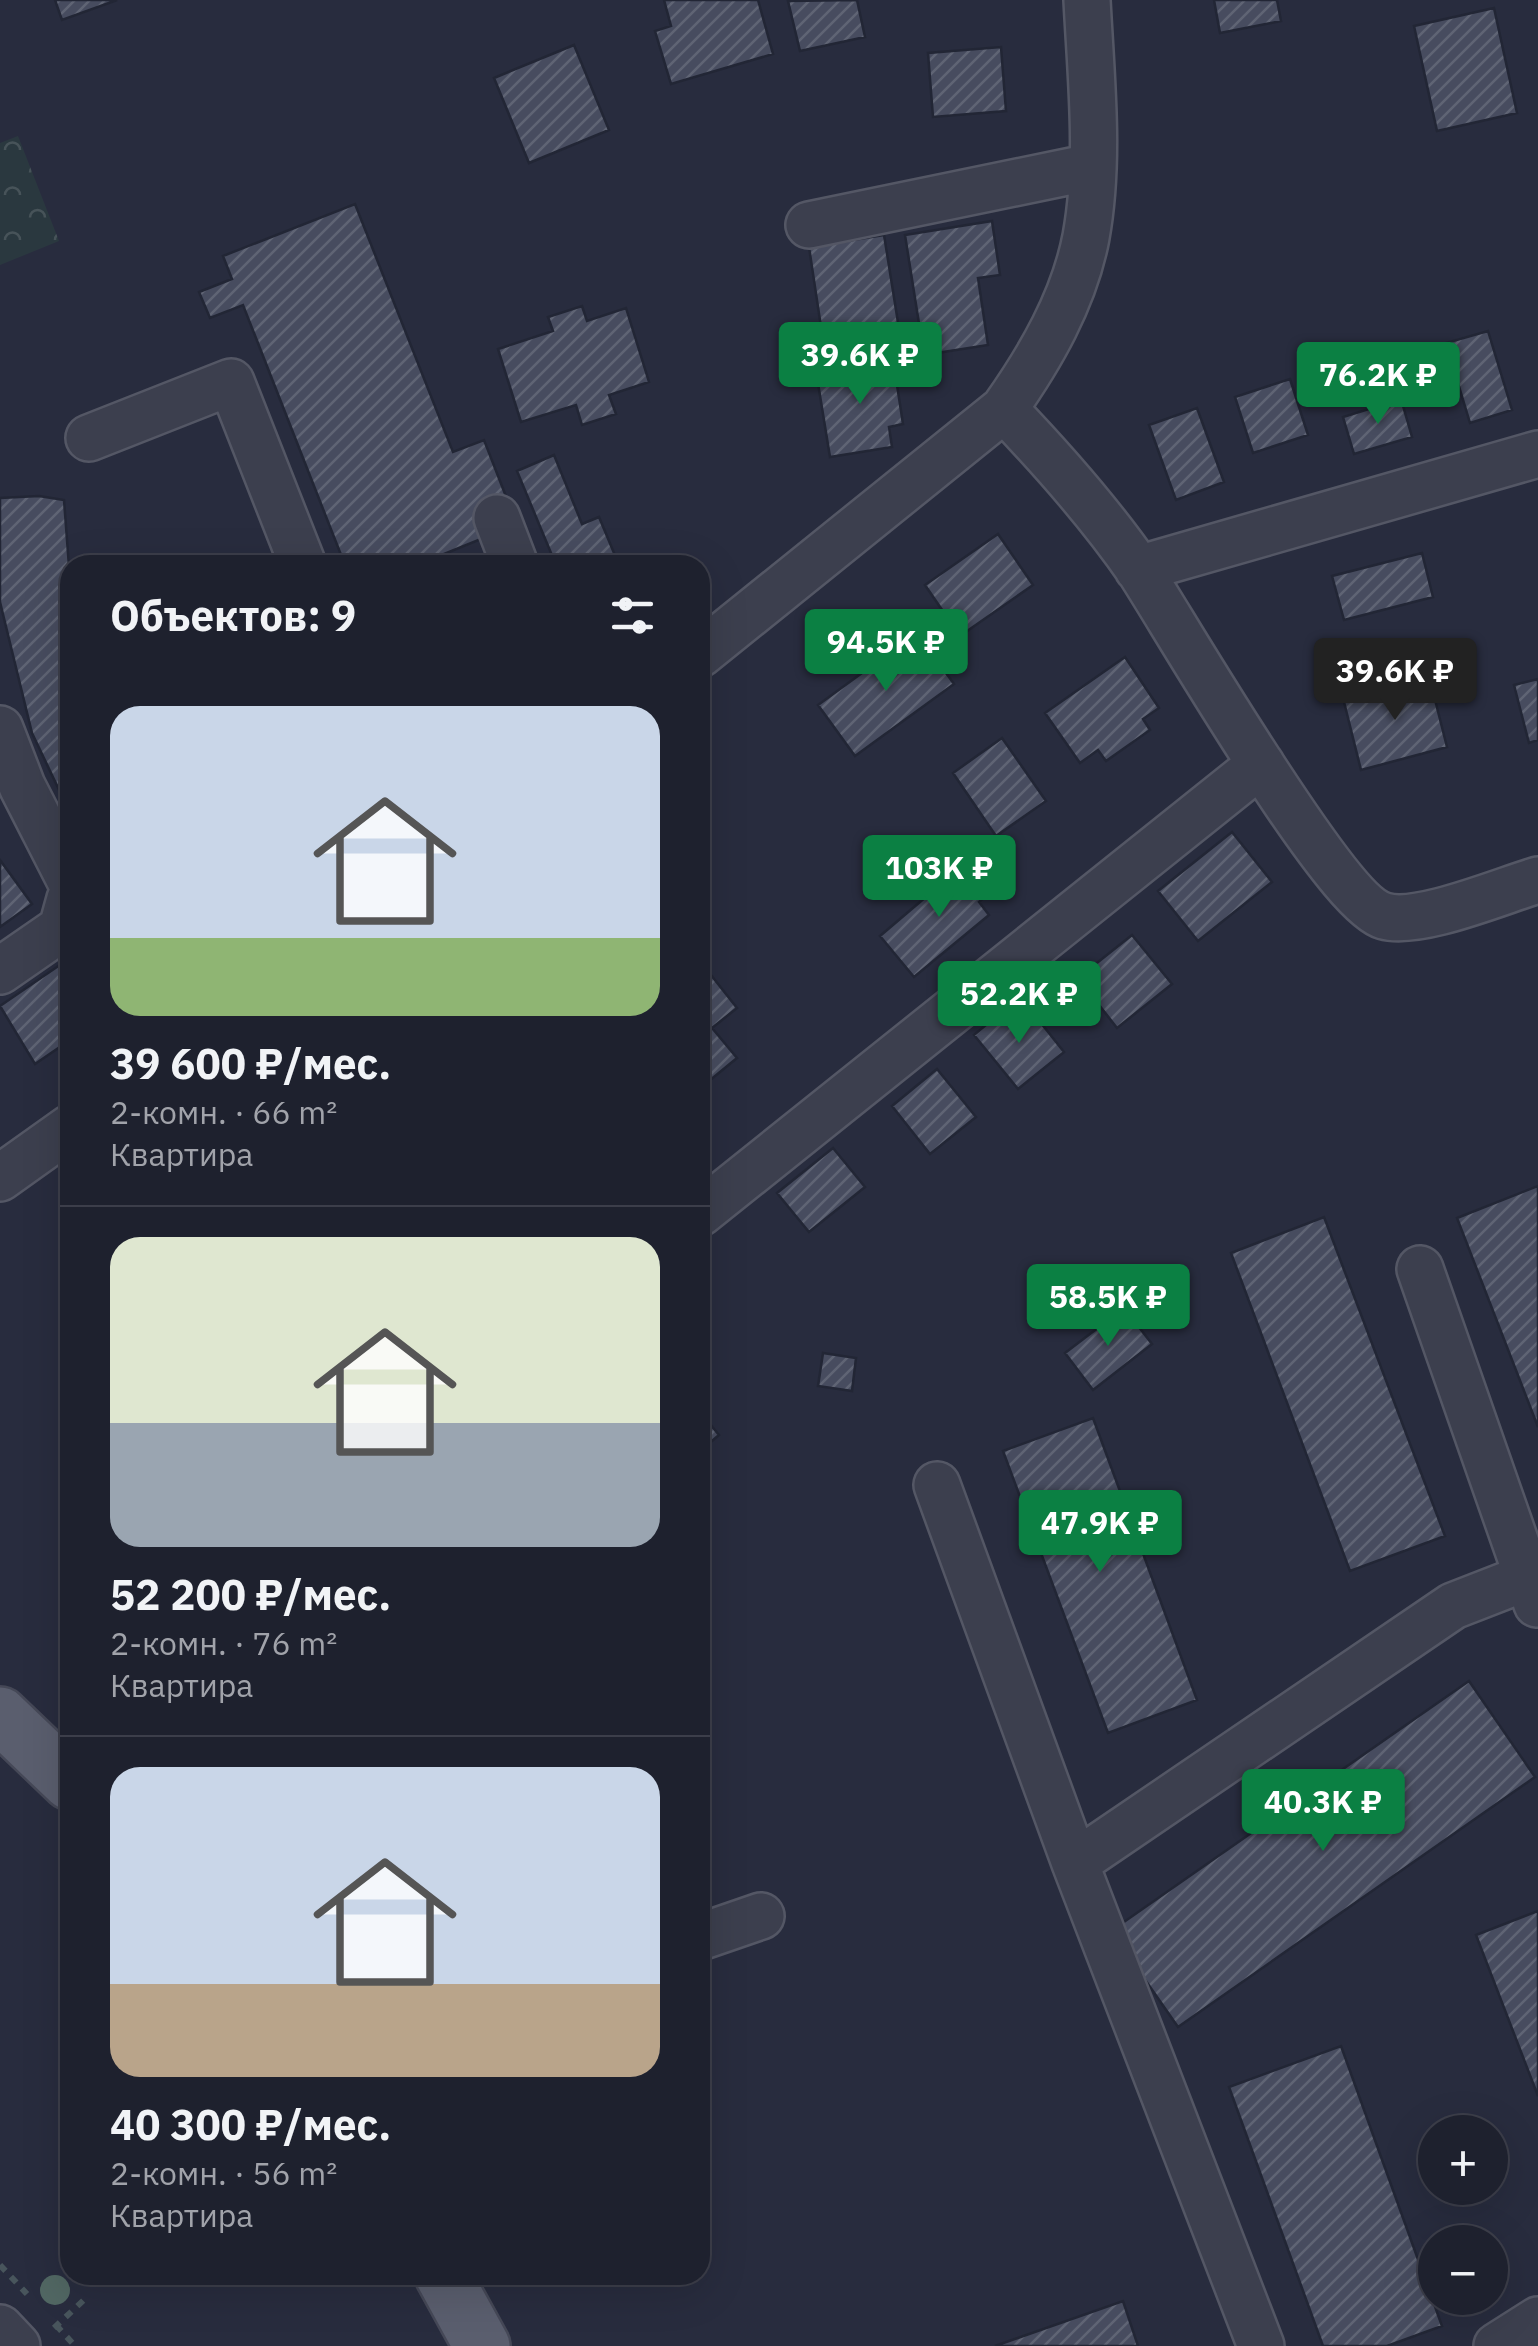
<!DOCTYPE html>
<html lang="ru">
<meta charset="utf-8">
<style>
:root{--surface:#1e212e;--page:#262936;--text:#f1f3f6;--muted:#a1a3aa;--line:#3c3e4a;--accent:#0b8043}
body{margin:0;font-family:"IBM Plex Sans",sans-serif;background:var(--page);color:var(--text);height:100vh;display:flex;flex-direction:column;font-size:38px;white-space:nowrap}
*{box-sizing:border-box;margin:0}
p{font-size:32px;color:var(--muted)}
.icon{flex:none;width:55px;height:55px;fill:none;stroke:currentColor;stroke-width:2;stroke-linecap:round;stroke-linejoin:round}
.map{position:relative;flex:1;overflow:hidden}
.details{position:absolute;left:60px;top:555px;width:650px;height:1730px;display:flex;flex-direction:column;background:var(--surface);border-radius:30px;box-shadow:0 10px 40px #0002,0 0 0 2px var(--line)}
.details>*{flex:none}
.controls{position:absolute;left:1418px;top:2115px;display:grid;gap:20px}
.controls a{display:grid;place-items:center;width:90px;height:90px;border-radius:50%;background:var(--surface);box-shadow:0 10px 40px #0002,0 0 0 2px var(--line);font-size:50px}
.price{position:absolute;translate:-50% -85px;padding:0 22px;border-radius:10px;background:var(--accent);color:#fff;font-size:32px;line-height:65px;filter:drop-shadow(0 2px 5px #0008)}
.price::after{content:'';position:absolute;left:50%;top:60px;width:30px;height:22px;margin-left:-15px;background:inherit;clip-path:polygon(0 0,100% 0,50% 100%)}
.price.on{background:#222;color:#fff}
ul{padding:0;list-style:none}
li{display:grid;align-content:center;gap:20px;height:530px;padding:0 50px}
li+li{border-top:2px solid var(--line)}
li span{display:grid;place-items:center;height:310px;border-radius:30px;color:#555}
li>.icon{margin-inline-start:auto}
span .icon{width:180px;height:180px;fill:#fffc;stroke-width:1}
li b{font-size:42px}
h2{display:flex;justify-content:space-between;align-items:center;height:120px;padding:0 50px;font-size:42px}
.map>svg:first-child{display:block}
.park{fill:url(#park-crowns)}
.building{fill:url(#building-hatch);stroke:#222635;stroke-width:2.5}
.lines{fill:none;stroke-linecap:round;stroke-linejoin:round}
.minor-casing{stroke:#545765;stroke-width:50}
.major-casing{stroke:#454857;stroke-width:60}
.path{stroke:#48555c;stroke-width:6;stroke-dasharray:8 8;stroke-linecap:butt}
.minor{stroke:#3c3f4e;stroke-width:45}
.major{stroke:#5a5e6e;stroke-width:55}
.tree{fill:#516763}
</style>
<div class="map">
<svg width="1538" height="2346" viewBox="0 0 1538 2346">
<defs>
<pattern id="park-crowns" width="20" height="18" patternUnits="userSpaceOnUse" patternTransform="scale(2.5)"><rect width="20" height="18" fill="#2a383f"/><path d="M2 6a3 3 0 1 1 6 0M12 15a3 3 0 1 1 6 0" fill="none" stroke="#475359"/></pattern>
<pattern id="building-hatch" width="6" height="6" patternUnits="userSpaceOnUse" patternTransform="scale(2.5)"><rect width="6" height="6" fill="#474c5f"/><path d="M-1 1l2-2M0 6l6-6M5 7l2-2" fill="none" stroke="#5f6474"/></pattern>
</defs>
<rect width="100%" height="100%" fill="#282c3e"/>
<path class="park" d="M18 136 59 241 0 265V143Z"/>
<path class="building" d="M55 0H117L62 20Z
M664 0H758L773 54 671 84 655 31 671 26Z
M857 0 865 37 800 51 788 1Z
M1214 0H1277L1281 21 1220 33Z
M1494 8 1517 113 1437 131 1414 26Z
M574 45 609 130 529 163 494 78Z
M1001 47 1006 111 933 117 928 53Z
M355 204 453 452 484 440 507 499 486 537 417 565H345L243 305 210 318 199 292 232 279 223 256Z
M992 221 1000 275 978 278 988 345 924 355 905 235Z
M884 235 900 335 824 347 809 247Z
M582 306 587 321 626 308 649 382 609 395 616 414 582 425 576 405 521 422 498 349 553 331 548 317Z
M1488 331 1512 410 1470 423 1446 343Z
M893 359 903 424 889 427 892 447 830 457 816 371Z
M1290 379 1308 435 1253 453 1235 397Z
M1401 399 1412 437 1354 454 1343 417Z
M1197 408 1224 482 1176 500 1149 425Z
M554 455 582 524 599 517 619 565H556L517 471Z
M39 496 64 500 70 580V813L32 733 0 602V498Z
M998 534 1033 585 960 636 925 585Z
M1422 553 1433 597 1344 620 1332 576Z
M917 633 954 684 855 756 818 705Z
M1125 657 1159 708 1143 719 1150 730 1106 761 1098 750 1080 763 1045 713Z
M1429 676 1447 747 1361 770 1343 698Z
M1538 679V740L1529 743 1514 685Z
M1002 738 1046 801 996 836 953 773Z
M1232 832 1272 882 1198 941 1158 891Z
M0 860 32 904 0 927Z
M967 862 991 891 979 902 989 915 914 977 880 936Z
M1132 935 1172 984 1117 1028 1078 978Z
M70 958V1040L35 1064 0 1006Z
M707 970 737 1008 712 1028 737 1058 709 1081 700 1070V976Z
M1005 1009 1018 1025 1033 1013 1064 1052 1018 1089 974 1035Z
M937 1069 976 1117 930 1154 892 1106Z
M833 1148 865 1187 809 1232 777 1193Z
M1538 1186V1427L1457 1218Z
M1324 1217 1445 1536 1350 1571 1231 1253Z
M1124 1308 1152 1344 1093 1390 1065 1353Z
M823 1353 856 1358 852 1391 818 1386Z
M700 1412 719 1435 700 1451Z
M1093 1418 1197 1700 1108 1733 1003 1451Z
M1469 1681 1535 1777 1178 2027 1111 1931Z
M1538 1911V2096L1476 1935Z
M1341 2046 1442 2326 1387 2346H1323L1229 2087Z
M1123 2301 1138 2346H995Z"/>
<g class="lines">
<g class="minor-casing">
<path id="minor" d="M809 225 1091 167
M1004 409C1052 459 1100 513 1140 571 1177 628 1335 902 1384 916 1419 926 1501 891 1538 880
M89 438 231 382 303 565
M497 518 515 565
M1138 569 1538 454
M700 654 1004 409C1040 358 1074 300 1086 237 1100 160 1091 78 1087 0
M0 729 22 786 70 880
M0 971 62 928 70 899
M0 1178 70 1128
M700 1213 1261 764
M1420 1269 1537 1604
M937 1485 1075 1863 1261 2346
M1075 1863 1453 1606 1538 1573
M700 1937 761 1916
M0 2328 17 2346
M1497 2346 1538 2320"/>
</g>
<g class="major-casing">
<path id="major" d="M0 1715 70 1782
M443 2275 482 2346"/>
</g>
<path class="path" d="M0 2265 27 2294
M56 2325 75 2346
M54 2328 86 2298"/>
<use href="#minor" class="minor"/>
<use href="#major" class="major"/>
</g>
<circle class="tree" cx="55" cy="2290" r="15"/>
</svg>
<div class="controls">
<a>+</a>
<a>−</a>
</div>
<b class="price" style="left:860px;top:407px">39.6K ₽</b>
<b class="price" style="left:1378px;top:427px">76.2K ₽</b>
<b class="price" style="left:886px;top:694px">94.5K ₽</b>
<b class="price on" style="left:1395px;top:723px">39.6K ₽</b>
<b class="price" style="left:939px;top:920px">103K ₽</b>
<b class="price" style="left:1019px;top:1046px">52.2K ₽</b>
<b class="price" style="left:1108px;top:1349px">58.5K ₽</b>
<b class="price" style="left:1100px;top:1575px">47.9K ₽</b>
<b class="price" style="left:1323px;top:1854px">40.3K ₽</b>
<section class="details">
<h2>Объектов: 9<svg class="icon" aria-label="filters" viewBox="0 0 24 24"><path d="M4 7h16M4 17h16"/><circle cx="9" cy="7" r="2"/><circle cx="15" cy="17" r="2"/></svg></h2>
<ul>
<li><span style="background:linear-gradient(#c9d6e8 75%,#8fb573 0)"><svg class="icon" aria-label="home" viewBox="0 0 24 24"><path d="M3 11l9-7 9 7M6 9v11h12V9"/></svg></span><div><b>39 600 ₽/мес.</b><p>2-комн. · 66 m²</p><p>Квартира</p></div></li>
<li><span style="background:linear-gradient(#dfe7d0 60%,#9aa5b1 0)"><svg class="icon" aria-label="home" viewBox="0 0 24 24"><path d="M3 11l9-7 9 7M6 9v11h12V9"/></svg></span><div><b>52 200 ₽/мес.</b><p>2-комн. · 76 m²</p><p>Квартира</p></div></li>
<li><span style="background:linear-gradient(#c9d6e8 70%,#b9a48a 0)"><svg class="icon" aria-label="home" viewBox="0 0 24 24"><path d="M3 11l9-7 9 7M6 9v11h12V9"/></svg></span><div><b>40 300 ₽/мес.</b><p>2-комн. · 56 m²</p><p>Квартира</p></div></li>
</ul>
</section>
</div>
